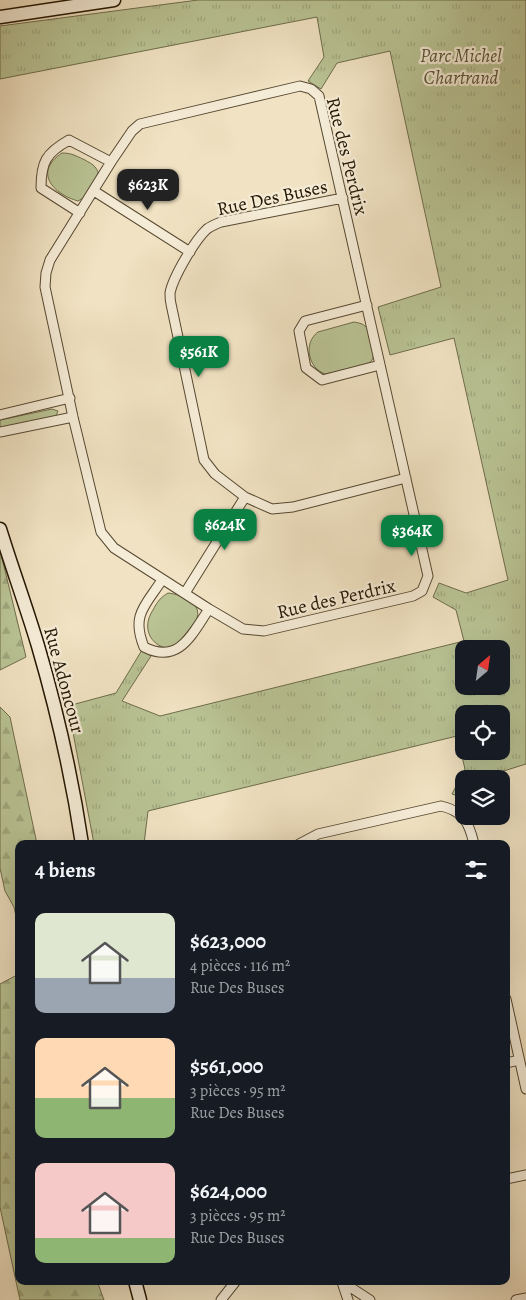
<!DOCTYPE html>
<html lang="fr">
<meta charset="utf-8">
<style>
:root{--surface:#171b24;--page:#242831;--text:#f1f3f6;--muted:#9ea1a6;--accent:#0b8043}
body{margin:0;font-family:Alegreya,serif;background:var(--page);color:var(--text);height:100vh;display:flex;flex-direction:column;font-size:19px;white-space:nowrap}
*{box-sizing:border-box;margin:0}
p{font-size:16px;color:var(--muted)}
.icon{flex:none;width:28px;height:28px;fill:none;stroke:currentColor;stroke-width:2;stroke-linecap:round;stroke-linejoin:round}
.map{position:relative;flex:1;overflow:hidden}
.sheet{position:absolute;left:15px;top:840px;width:495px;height:445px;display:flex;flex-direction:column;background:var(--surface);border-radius:10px;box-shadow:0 5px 20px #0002}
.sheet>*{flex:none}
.needle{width:32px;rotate:29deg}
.controls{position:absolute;left:455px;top:640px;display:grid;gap:10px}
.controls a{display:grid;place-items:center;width:55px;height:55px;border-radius:10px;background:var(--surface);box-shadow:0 5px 20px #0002;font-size:25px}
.price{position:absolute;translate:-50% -42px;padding:0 11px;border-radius:10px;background:var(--accent);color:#fff;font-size:16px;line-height:32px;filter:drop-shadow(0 1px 2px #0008)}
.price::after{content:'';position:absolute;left:50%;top:30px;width:15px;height:11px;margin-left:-8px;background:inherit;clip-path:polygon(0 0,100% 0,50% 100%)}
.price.active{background:#222;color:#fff}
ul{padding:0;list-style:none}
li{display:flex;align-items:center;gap:15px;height:125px;padding:0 20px}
li span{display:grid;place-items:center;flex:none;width:140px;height:100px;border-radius:10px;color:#555}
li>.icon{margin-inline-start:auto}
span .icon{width:60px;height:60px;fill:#fffc;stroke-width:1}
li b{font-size:21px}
h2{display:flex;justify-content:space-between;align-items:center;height:60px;padding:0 20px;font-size:21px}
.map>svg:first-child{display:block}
.green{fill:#b9c394;stroke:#6e6c4a}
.forest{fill:url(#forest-firs);stroke:#6e6c4a}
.park{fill:url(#park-tufts);stroke:#6e6c4a;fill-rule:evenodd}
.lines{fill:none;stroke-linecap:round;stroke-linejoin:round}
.street-casing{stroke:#574831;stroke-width:11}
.secondary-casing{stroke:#241501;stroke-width:15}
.street{stroke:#f5ecd7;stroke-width:9}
.secondary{stroke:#f5ecd7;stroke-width:12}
.labels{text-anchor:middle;stroke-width:4.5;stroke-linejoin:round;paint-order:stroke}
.park-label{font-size:19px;font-style:italic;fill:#585234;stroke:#f5ecd7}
.street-label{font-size:19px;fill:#241501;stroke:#f5ecd7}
</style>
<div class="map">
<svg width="526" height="1300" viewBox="0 0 526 1300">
<defs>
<pattern id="forest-firs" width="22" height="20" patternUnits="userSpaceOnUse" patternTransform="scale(1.25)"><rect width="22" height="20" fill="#b9c394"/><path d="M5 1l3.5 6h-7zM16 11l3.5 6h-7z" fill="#9fa77e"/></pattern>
<pattern id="park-tufts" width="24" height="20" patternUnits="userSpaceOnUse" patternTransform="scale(1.25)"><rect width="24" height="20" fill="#b9c394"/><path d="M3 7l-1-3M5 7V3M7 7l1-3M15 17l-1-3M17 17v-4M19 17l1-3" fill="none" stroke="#9fa77e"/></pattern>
</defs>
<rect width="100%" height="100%" fill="#f0e2c2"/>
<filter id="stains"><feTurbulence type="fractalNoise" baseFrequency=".004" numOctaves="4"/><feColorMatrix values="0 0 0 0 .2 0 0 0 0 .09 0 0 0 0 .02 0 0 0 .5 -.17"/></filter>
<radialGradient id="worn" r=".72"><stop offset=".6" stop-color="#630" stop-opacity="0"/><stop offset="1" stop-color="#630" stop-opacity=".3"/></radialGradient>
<path class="green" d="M62 153C72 153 76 156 85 160 88 162 93 164 95 167 106 179 88 196 78 201 53 194 33 172 62 153Z
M354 322C358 323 362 323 365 326 374 333 379 358 368 364 357 370 337 371 325 374 308 368 303 343 318 332Z
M52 409 58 411 56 416 0 428V420Z
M168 593C178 594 193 599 197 609 200 617 194 624 190 630 188 634 187 638 184 641 167 660 135 637 153 610 157 602 161 597 168 593Z"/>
<path class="forest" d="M0 550 26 657 0 670Z
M0 707 10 717 37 844H19V930L14 907 5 891 0 868Z
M19 974V1281H97L104 1300H20L0 1207V984Z"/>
<path class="park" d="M198 0H526V764L478 779H464V798L452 794 465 769 457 736 148 811 144 844H94L68 706 116 693 142 650 151 656 122 701 160 716 464 641 456 610 433 597 439 583 466 593 508 580 454 338 390 355 378 307 441 287 390 51 337 63 321 89 308 81 324 57 317 17 0 79V26ZM464 649H501V686H464ZM464 714H501V751H464Z"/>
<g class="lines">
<g class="street-casing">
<path id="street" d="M300 86 311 89 319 96 428 576 422 591 413 596 264 631 243 629 209 609 114 548 101 532 73 417 45 287 46 273 50 260 111 162 132 131 140 124Z
M94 191 190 252
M343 198 221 222C216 224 211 226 207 229 195 240 173 277 170 293 170 296 170 300 171 304L204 460 215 474 245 497 272 509 293 507 406 478
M80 213 41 188C41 162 46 153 69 140L111 162
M367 305 305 321 299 331 306 368 322 380 380 365
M0 415 70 398
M0 432 73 417
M162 580C145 606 131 615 144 647 179 665 192 634 209 609
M185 593 245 497
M299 844 318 834 441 806C463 811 469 822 474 844
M506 999 526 1089
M506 1063 519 1060
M506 1179 526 1175
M341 1281 370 1300
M342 1282 348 1300
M221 1300 236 1281
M516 1300 526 1298"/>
</g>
<g class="secondary-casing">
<path id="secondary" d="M0 17 114 0
M0 529C12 568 26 606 38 646 57 711 72 777 82 844
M135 1281 140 1300"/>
</g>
<use href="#street" class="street"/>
<use href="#secondary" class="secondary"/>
</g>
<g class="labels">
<g class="park-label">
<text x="461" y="62">Parc Michel<tspan x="461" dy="22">Chartrand</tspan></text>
</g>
<g class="street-label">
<text transform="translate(348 156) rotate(76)" y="7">Rue des Perdrix</text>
<text transform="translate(272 197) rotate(-12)" y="7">Rue Des Buses</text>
<text transform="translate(336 598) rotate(-13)" y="7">Rue des Perdrix</text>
<text transform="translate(65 680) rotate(75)" y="7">Rue Adoncour</text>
</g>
</g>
<rect width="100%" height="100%" filter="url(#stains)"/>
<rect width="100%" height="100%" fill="url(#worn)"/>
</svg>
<div class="controls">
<a><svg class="needle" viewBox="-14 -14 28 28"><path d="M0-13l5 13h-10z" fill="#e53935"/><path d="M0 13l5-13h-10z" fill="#9ea1a6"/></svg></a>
<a><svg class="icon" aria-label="locate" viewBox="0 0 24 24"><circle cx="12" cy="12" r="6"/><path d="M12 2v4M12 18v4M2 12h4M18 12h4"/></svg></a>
<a><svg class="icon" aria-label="layers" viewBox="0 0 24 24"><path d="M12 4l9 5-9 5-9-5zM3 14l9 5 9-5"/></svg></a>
</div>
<b class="price active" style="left:148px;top:211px">$623K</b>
<b class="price" style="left:199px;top:378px">$561K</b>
<b class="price" style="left:225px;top:551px">$624K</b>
<b class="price" style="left:412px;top:557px">$364K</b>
<section class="sheet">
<h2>4 biens<svg class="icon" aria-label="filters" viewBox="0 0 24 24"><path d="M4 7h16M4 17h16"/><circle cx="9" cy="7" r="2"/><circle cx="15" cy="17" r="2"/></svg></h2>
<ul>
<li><span style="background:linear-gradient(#dfe7d0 65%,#9aa5b1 0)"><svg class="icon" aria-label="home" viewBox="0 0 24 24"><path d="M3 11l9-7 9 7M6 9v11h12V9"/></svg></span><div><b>$623,000</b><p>4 pièces · 116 m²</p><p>Rue Des Buses</p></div></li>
<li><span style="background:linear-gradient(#ffd9b3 60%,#8fb573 0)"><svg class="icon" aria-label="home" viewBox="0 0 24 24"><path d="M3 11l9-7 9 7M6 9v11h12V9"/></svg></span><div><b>$561,000</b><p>3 pièces · 95 m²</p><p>Rue Des Buses</p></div></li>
<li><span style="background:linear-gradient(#f6c9c9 75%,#8fb573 0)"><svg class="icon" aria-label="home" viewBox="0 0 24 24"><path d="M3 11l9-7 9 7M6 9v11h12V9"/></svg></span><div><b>$624,000</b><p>3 pièces · 95 m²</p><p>Rue Des Buses</p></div></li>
</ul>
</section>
</div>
